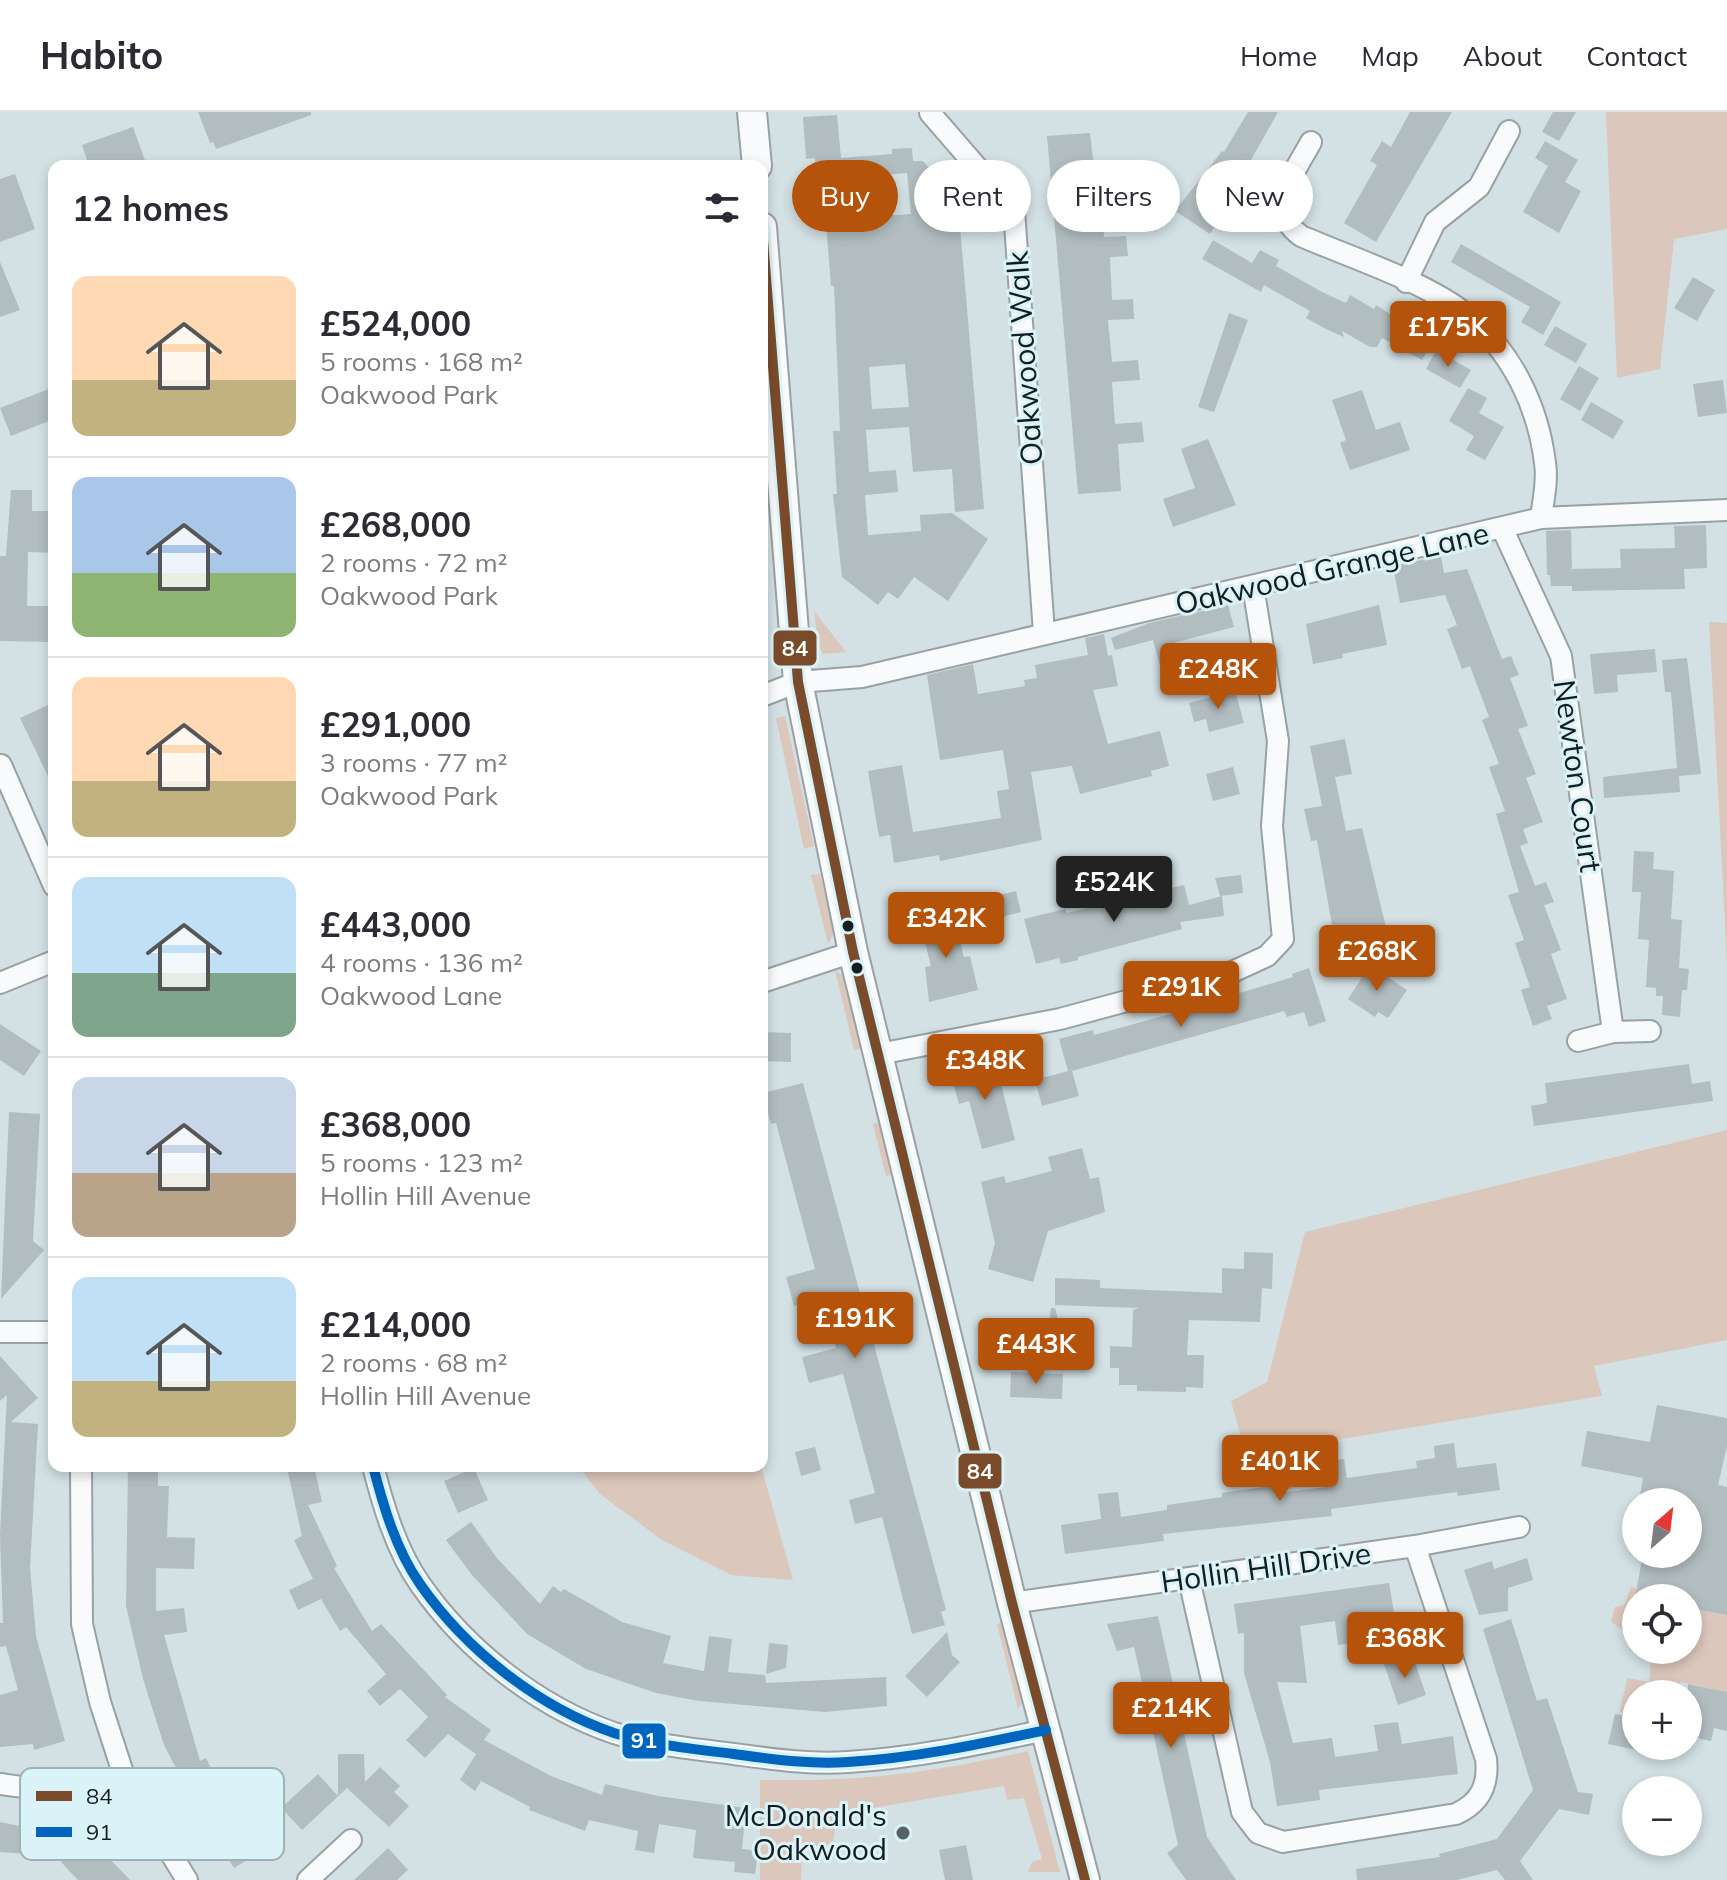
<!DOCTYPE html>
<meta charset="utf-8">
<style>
:root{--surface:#fff;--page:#f7f7f7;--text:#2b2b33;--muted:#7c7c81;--line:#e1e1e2;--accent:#b45309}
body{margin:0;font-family:Mulish,sans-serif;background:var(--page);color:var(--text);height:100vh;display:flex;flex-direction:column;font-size:30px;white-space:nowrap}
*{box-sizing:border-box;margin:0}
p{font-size:26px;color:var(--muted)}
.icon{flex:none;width:44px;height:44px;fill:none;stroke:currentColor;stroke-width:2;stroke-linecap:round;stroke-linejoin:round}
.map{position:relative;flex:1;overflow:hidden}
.details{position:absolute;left:48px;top:48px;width:720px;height:1312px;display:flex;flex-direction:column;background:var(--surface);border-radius:16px;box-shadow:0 4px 12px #0003}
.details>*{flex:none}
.guide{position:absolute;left:792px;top:48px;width:760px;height:72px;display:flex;gap:16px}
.needle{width:52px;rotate:28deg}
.tools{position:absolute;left:1622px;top:1376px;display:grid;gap:16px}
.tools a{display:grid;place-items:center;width:80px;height:80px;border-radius:50%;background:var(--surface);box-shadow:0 4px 12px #0003;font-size:40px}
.price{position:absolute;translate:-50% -68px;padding:0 18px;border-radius:8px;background:var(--accent);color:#fff;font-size:26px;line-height:52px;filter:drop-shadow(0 2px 4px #0008)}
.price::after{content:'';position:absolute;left:50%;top:48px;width:24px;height:18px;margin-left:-12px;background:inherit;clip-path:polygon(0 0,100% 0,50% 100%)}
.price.current{background:#222;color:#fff}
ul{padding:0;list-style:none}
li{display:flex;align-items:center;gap:24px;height:200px;padding:0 24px}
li+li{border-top:2px solid var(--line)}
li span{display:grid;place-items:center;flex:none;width:224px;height:160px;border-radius:16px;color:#555}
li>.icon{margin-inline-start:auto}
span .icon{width:96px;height:96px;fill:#fffc;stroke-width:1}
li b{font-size:34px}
h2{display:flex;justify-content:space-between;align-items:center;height:96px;padding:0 24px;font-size:34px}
.tag{padding:0 28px;border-radius:36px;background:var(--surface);box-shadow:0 4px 12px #0003;font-size:28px;line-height:72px}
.tag.current{background:var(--accent);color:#fff}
header{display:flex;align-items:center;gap:48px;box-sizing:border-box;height:112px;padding:0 40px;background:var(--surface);border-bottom:2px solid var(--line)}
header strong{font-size:38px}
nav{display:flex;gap:44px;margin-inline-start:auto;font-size:28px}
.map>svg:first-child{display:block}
.green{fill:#dbc7bc}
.building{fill:#b2bdbf;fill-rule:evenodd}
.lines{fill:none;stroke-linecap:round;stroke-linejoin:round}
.street-casing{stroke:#98a2a4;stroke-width:24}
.secondary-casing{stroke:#98a2a4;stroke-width:32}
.street{stroke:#f8fafb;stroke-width:20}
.secondary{stroke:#f8fafb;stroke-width:28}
.bus-1-casing{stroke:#daf3f8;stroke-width:16}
.bus-2-casing{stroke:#daf3f8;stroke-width:16}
.bus-1{stroke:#7a4b2a;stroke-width:10}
.bus-2{stroke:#0065bd;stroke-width:10}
.bus-dot{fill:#141d1f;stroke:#daf3f8;stroke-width:3}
.poi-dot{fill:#576264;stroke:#daf3f8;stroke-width:3}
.labels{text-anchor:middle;stroke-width:6;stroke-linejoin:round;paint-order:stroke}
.street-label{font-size:30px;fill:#141d1f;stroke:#daf3f8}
.poi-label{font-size:30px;fill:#141d1f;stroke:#daf3f8;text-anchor:end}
.key{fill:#daf3f8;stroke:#9fb3b7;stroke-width:2}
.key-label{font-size:22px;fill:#141d1f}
.line-badge{stroke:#daf3f8;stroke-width:3}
.badge-label{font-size:22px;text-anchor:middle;font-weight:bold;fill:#fff}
</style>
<header>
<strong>Habito</strong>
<nav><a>Home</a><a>Map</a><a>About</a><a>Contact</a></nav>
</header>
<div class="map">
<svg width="1727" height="1768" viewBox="0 0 1727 1768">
<rect width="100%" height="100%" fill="#d3e1e4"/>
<path class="green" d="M1606 0H1727V117L1674 127 1660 257 1617 266Z
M814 499 846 540 823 542 818 532Z
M1709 510 1727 511V849Z
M785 604 814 734 804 737 776 606Z
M820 762 834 821 828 832 811 763Z
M835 858 846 866 863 936 854 938Z
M881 1010 894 1062 886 1064 873 1012Z
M1727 1018V1228L1594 1254 1602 1284 1246 1343 1231 1289 1267 1270 1305 1120Z
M578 1354H761L793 1468 731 1463 662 1428 600 1382Z
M1631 1475 1637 1477 1636 1527 1611 1510 1615 1495 1624 1493Z
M1688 1496 1727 1503V1580L1681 1570 1675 1582H1636V1604L1620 1600 1627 1566 1649 1570 1652 1538H1688Z
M1005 1510 1024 1587 1018 1597 997 1512Z
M1028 1639 1060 1760H1028L1032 1750 1042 1747 1024 1686 1007 1688 1004 1674 837 1702 833 1732 802 1737 801 1768H760V1668C856 1670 934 1661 1028 1639Z"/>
<path class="building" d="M198 0H311V3L216 37 213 30 210 31Z
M1248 0H1278L1247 55 1252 59 1210 122 1175 99 1222 39 1224 40Z
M1410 0H1452L1376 130 1344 111 1377 53 1370 49 1382 29 1391 35Z
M1553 0H1576L1559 29 1542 20Z
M837 3 841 46 892 42V37L912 36 913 49H923L947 76 948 103 959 102 984 397 955 400 952 357 913 360 909 315 866 318 869 360 896 358 898 380 865 383 868 423 921 419 920 403 952 401 988 427 948 489 914 465 898 487 888 480 878 493 842 465 833 382H837L833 319H840L834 174H831L826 111 819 112 815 46 806 47 803 5ZM907 61 911 102 852 106 849 66ZM905 252 909 295 872 297 869 255Z
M133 15 147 54H89L82 33Z
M1090 21 1095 64 1122 62 1123 81 1101 83 1104 125 1126 124 1128 144 1110 145 1112 188 1133 187 1134 207 1108 208 1112 250 1138 248 1140 268 1112 270 1115 312 1142 310 1144 330 1118 332 1121 379 1078 382 1047 24Z
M1545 29 1578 48 1565 70 1581 79 1559 121 1523 100 1548 54 1535 46Z
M15 62 35 117 0 130V67Z
M1213 128 1252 151 1260 138 1279 148 1276 154 1322 180 1346 191 1350 183 1374 197 1376 193 1433 229 1422 248 1382 226 1377 235H1370L1342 219 1344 225 1326 217 1306 206 1310 199 1264 173 1261 180 1202 147Z
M1461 132 1561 190 1543 223 1521 210 1530 195 1451 150Z
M0 150 20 198 0 205Z
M1693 165 1715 178 1697 209 1674 196Z
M1229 201 1248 208 1214 300 1198 295Z
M1555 214 1587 232 1576 251 1544 233Z
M1436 238 1471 258 1460 276 1426 257Z
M1579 254 1599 266 1580 299 1560 287Z
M1723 268 1727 301 1698 305 1693 272Z
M54 275V307L11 324 0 296Z
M1468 276 1487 286 1479 301 1504 315 1485 348 1466 338 1474 324 1449 309Z
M1362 278 1376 318 1400 310 1410 338 1350 358 1340 331 1346 328 1332 288Z
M1591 290 1624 309 1613 327 1581 308Z
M1208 327 1236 393 1173 415 1163 387 1195 376 1181 337Z
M11 378H32V399H54V441L28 440 27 494H51L50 530 0 529V444H6Z
M1706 413 1707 456 1684 457 1685 477 1572 479V474H1551L1550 463H1547L1546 419 1571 418 1572 461 1571 457 1621 456 1620 437 1675 436 1674 414Z
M1441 444 1444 461 1467 457 1502 547 1511 544 1519 563 1510 566 1528 614 1518 617 1536 662 1526 666 1543 710 1523 717 1528 731 1520 734 1535 774 1546 770 1554 790 1544 793 1561 838 1551 842 1567 887 1547 894 1552 907 1533 914 1521 878 1530 875 1515 831 1524 828 1508 783 1519 780 1496 702 1505 699 1489 655 1499 652 1482 608 1489 605 1470 554 1462 557 1447 517 1457 513 1445 483 1400 491 1393 454Z
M1228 493 1234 515 1173 531 1184 571 1166 576 1153 528 1115 538 1111 526 1149 511Z
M1379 493 1387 533 1342 542 1343 546 1313 552 1306 512Z
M1104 522 1108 544 1112 543 1118 574 1093 578 1108 632 1160 619 1169 654 1151 659 1152 664 1080 682 1072 654 1031 660 1042 728 940 749 939 743 894 751 890 723 879 725 868 659 902 653 913 720 1001 706 997 679 1009 677 1003 638 940 648 927 563 973 552 978 582 1025 574 1024 568 1037 566 1035 553 1088 543 1085 526Z
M1655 537 1657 560 1617 563 1618 580 1594 582 1590 542Z
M1687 546 1701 662 1679 664 1680 680 1604 686 1603 665 1677 656 1671 580H1665L1662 548Z
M1235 579 1244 611 1209 620 1206 607 1194 610 1189 591Z
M48 593 54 604V677L20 606Z
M1345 627 1352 662 1335 665 1346 719 1362 716 1391 836 1367 841 1364 824 1335 830 1317 728 1311 729 1304 697 1322 694 1310 634Z
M1233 655 1240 682 1213 689 1206 662Z
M1634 739 1654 740 1653 757 1674 759 1671 807 1682 808 1679 856 1689 857 1687 878H1682L1680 905 1662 903 1663 884H1656V876L1646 875 1649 828 1638 827 1641 780H1632Z
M1241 763 1243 781 1220 784 1215 766Z
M1184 773 1189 793 1222 784 1224 804 1180 810 1182 817 1078 845V848L1061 852 1059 846 1036 852 1024 807 1065 797 1067 801Z
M1016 779 1021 800 997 806 992 785Z
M952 799 964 845 970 844 978 878 929 890 925 855 931 854 920 811Z
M1370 853 1407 878 1388 906 1378 900 1375 905 1348 887Z
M1309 856 1326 909 1309 915 1304 900 1287 905 1284 899 1072 959 1079 984 1042 994 1035 968 1068 959 1059 927 1093 918 1094 923 1156 906 1293 865 1292 862Z
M0 912 41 939 24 964 0 948Z
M762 920 791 921V950L762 949Z
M995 948 1015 1028 982 1037 969 989 959 992 950 960Z
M1689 952 1692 972 1710 969 1713 989 1534 1014 1531 994 1547 991 1545 971Z
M803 971 946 1498 941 1500 945 1513 912 1522 882 1405 855 1412 849 1388 875 1381 843 1262 809 1271 802 1245 836 1236 823 1186 794 1194 786 1165 815 1157 776 1011 771 1012 763 981Z
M9 1000 40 1002 33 1129 44 1138 1 1187Z
M1082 1036 1090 1067 1099 1065 1105 1100 1048 1119 1033 1170 988 1157 995 1131 981 1070 1004 1064 1006 1071 1052 1059 1048 1045Z
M1244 1140 1273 1141 1272 1177 1262 1176 1260 1210 1189 1208 1187 1243H1204L1203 1276 1186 1275V1280L1137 1279V1273H1119V1256H1110V1234L1132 1235 1133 1198 1139 1196 1055 1193V1166L1100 1168V1176L1222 1181V1156L1244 1157Z
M1051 1196H1055L1063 1225 1076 1220 1083 1238 1049 1254 1047 1231Z
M0 1244 38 1286 11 1310 38 1312 30 1456 36 1524 65 1629 34 1638 33 1632 0 1635V1583L18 1578 6 1534 0 1535V1511H3L0 1423 7 1283 0 1289Z
M1011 1260 1063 1262 1062 1287 1010 1285Z
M1657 1293 1727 1306V1334L1718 1373 1727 1375V1503L1688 1496V1486H1635L1643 1442H1688V1390H1639L1643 1366 1581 1354 1587 1319 1650 1330Z
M1454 1331 1457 1356 1496 1351 1500 1378 1458 1384 1457 1380 1331 1397 1332 1404 1163 1422 1164 1429 1065 1442 1061 1413 1101 1407 1098 1382 1118 1380 1121 1405 1167 1398V1393L1222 1385V1381L1278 1373 1279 1381 1326 1375 1323 1350 1344 1347 1347 1366 1417 1356 1416 1349 1435 1346 1434 1334Z
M815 1335 821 1358 801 1364 795 1340Z
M128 1354H158V1374H169L167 1425 195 1426 194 1457 156 1456V1499L184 1496 187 1520 164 1523 200 1649 206 1646 225 1685 260 1664 273 1685 237 1706 260 1740 234 1756 206 1713 164 1633 143 1567 126 1494Z
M298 1354H314L322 1390 308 1393 337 1454 334 1456 372 1519 381 1512 447 1583 445 1585 491 1618 484 1628 551 1664 602 1683 605 1672 658 1684 746 1696 742 1737 758 1739 755 1762 734 1760 735 1750 693 1746 696 1718 659 1712 654 1741 635 1738 638 1719 589 1708 585 1719 529 1698 530 1695 481 1669 475 1679 460 1668 476 1642 448 1622 425 1646 406 1628 428 1605 400 1577 380 1594 367 1579 386 1562 346 1515 340 1519 321 1487 298 1498 289 1478 313 1467 294 1428 302 1424 287 1356Z
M474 1356 488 1388 458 1401 444 1369Z
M471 1410 497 1446 540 1492 553 1474 561 1480 564 1477 622 1510 671 1524 663 1551 704 1559 709 1524 732 1527 728 1560 765 1563 766 1571 886 1565 887 1594 825 1600 699 1589 656 1581 586 1557 527 1522 472 1463 446 1428Z
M1527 1446 1533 1468 1508 1476V1499L1479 1503 1464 1458 1492 1449 1494 1457Z
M1389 1471 1394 1501 1371 1504 1373 1517 1356 1520 1361 1530 1338 1533 1335 1509 1300 1514 1307 1571 1277 1570 1293 1631 1332 1626 1335 1645 1378 1639 1374 1613 1398 1610 1402 1632 1453 1624 1458 1662 1319 1678 1320 1688 1277 1694 1270 1650 1244 1561V1521L1238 1522 1234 1492Z
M1158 1504 1207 1725 1236 1768H1186L1167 1741 1178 1733 1134 1535 1117 1539 1107 1512Z
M1511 1507 1537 1589 1547 1586 1578 1680 1593 1682 1589 1703 1559 1697 1520 1749 1533 1768H1505L1497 1758 1457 1768H1357L1356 1757 1440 1745 1439 1742 1497 1727 1533 1678 1483 1517Z
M947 1520 952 1543 960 1550 927 1585 905 1564Z
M769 1531 788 1533 786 1556 766 1562Z
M1412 1542 1426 1583 1398 1593 1384 1552Z
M1688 1572 1727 1580V1619L1714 1616 1711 1629 1688 1624Z
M1615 1602 1636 1606V1638L1608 1632Z
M338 1642H364L365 1670 380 1655 400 1674 394 1680 409 1694 389 1715 347 1676 302 1718 281 1696 318 1662 338 1684Z
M0 1710 56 1721 53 1744 0 1740Z
M89 1724 105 1742 130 1768H78L61 1750Z
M966 1733 973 1768H945L939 1738Z
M388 1736 408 1758 397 1768H354Z"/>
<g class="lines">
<g class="street-casing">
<path id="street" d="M930 1 1014 98 1044 521
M1311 30C1295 60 1264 97 1301 124 1349 145 1427 170 1467 203 1512 240 1538 294 1545 351 1548 369 1543 389 1541 406
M1406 170 1435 110 1479 75 1509 19
M1503 418 1561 544 1613 920
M762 584 798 570 862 565 1541 406 1727 398
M1 653 54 774
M762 870 853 840
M0 871 54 849
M1578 929 1613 920 1650 919
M879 942 1060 907 1230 861 1267 844 1283 827 1272 714 1278 629 1253 474
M0 1220H54
M81 1354 82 1512 100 1590 125 1667 187 1768
M373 1354C383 1393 396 1438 420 1472 466 1538 538 1595 614 1621 652 1633 694 1637 734 1642 771 1647 811 1653 848 1650 916 1646 980 1632 1046 1618
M1189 1467 1242 1700 1258 1721 1283 1730 1456 1702C1480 1691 1489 1674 1486 1647L1415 1434
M1012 1491 1415 1434 1519 1415
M0 1672C52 1679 74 1683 125 1667
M308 1768 351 1728"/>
</g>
<g class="secondary-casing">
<path id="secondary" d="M752 0 757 54
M762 115 798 570 853 840 1012 1491 1085 1768"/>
</g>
<use href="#street" class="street"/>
<use href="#secondary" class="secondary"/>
<g class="bus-1-casing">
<path id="bus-1" d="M762 115 798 570 853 840 1012 1491 1085 1768"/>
</g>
<g class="bus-2-casing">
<path id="bus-2" d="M373 1354C383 1393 396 1438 420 1472 466 1538 538 1595 614 1621 652 1633 694 1637 734 1642 771 1647 811 1653 848 1650 916 1646 980 1632 1046 1618"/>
</g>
<use href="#bus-1" class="bus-1"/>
<use href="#bus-2" class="bus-2"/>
</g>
<g class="bus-dot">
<circle cx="848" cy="814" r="7"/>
<circle cx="857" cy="856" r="7"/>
</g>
<circle class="poi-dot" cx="903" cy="1721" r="8"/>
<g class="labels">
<g class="street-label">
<text transform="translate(1025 246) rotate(-94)" y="10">Oakwood Walk</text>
<text transform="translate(1332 457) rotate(-13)" y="10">Oakwood Grange Lane</text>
<text transform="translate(1577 664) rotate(82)" y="10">Newton Court</text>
<text transform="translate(1266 1456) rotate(-8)" y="10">Hollin Hill Drive</text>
</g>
<g class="poi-label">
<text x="887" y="1714">McDonald's<tspan x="887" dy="34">Oakwood</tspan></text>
</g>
</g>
<rect x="20" y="1656" width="264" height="92" rx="12" class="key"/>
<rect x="36" y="1679" width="36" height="10" fill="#7a4b2a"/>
<rect x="36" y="1715" width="36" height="10" fill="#0065bd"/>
<g class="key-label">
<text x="86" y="1692">84</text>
<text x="86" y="1728">91</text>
</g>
<g class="line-badge">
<rect x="772" y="517" width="46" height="38" rx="8" fill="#7a4b2a"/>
<rect x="957" y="1340" width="46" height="38" rx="8" fill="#7a4b2a"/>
<rect x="621" y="1610" width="46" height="38" rx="8" fill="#0065bd"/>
</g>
<g class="badge-label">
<text x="795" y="544">84</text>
<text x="980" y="1367">84</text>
<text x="644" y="1636">91</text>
</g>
</svg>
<div class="tools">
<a><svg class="needle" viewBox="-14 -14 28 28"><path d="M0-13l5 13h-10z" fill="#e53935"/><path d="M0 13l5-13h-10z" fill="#7c7c81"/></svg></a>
<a><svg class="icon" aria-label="locate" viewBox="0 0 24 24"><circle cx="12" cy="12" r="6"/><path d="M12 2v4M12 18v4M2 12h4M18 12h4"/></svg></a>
<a>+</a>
<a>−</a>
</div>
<b class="price" style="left:1448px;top:257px">£175K</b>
<b class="price" style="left:1218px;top:599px">£248K</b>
<b class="price current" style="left:1114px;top:812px">£524K</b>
<b class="price" style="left:946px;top:848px">£342K</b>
<b class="price" style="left:1377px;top:881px">£268K</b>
<b class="price" style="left:1181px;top:917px">£291K</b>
<b class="price" style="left:985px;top:990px">£348K</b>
<b class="price" style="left:855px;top:1248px">£191K</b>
<b class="price" style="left:1036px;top:1274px">£443K</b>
<b class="price" style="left:1280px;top:1391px">£401K</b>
<b class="price" style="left:1405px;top:1568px">£368K</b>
<b class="price" style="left:1171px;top:1638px">£214K</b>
<div class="guide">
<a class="tag current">Buy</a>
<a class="tag">Rent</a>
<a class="tag">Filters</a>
<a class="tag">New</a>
</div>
<section class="details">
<h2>12 homes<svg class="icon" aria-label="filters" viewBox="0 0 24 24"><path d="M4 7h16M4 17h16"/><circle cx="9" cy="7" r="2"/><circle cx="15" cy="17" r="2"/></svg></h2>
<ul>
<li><span style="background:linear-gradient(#ffd9b3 65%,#c2b280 0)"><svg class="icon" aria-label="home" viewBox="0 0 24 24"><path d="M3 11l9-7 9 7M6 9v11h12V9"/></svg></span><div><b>£524,000</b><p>5 rooms · 168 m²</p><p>Oakwood Park</p></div></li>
<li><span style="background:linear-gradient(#a9c7e8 60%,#8fb573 0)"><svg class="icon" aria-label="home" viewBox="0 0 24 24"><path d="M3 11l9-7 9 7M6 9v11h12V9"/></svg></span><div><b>£268,000</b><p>2 rooms · 72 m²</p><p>Oakwood Park</p></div></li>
<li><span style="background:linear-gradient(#ffd9b3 65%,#c2b280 0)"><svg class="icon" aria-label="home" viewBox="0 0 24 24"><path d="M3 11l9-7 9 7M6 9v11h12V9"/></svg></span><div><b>£291,000</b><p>3 rooms · 77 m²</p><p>Oakwood Park</p></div></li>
<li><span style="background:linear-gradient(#bfe0f5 60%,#7fa58c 0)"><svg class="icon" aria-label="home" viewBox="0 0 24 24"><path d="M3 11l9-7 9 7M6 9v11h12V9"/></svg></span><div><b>£443,000</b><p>4 rooms · 136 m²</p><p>Oakwood Lane</p></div></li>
<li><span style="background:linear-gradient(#c9d6e8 60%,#b9a48a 0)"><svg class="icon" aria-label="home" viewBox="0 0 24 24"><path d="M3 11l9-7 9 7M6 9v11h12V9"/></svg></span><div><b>£368,000</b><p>5 rooms · 123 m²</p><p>Hollin Hill Avenue</p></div></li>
<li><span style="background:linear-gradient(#bfe0f5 65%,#c2b280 0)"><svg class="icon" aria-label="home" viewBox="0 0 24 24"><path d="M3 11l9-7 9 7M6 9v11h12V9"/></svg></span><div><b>£214,000</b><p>2 rooms · 68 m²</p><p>Hollin Hill Avenue</p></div></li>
</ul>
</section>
</div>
